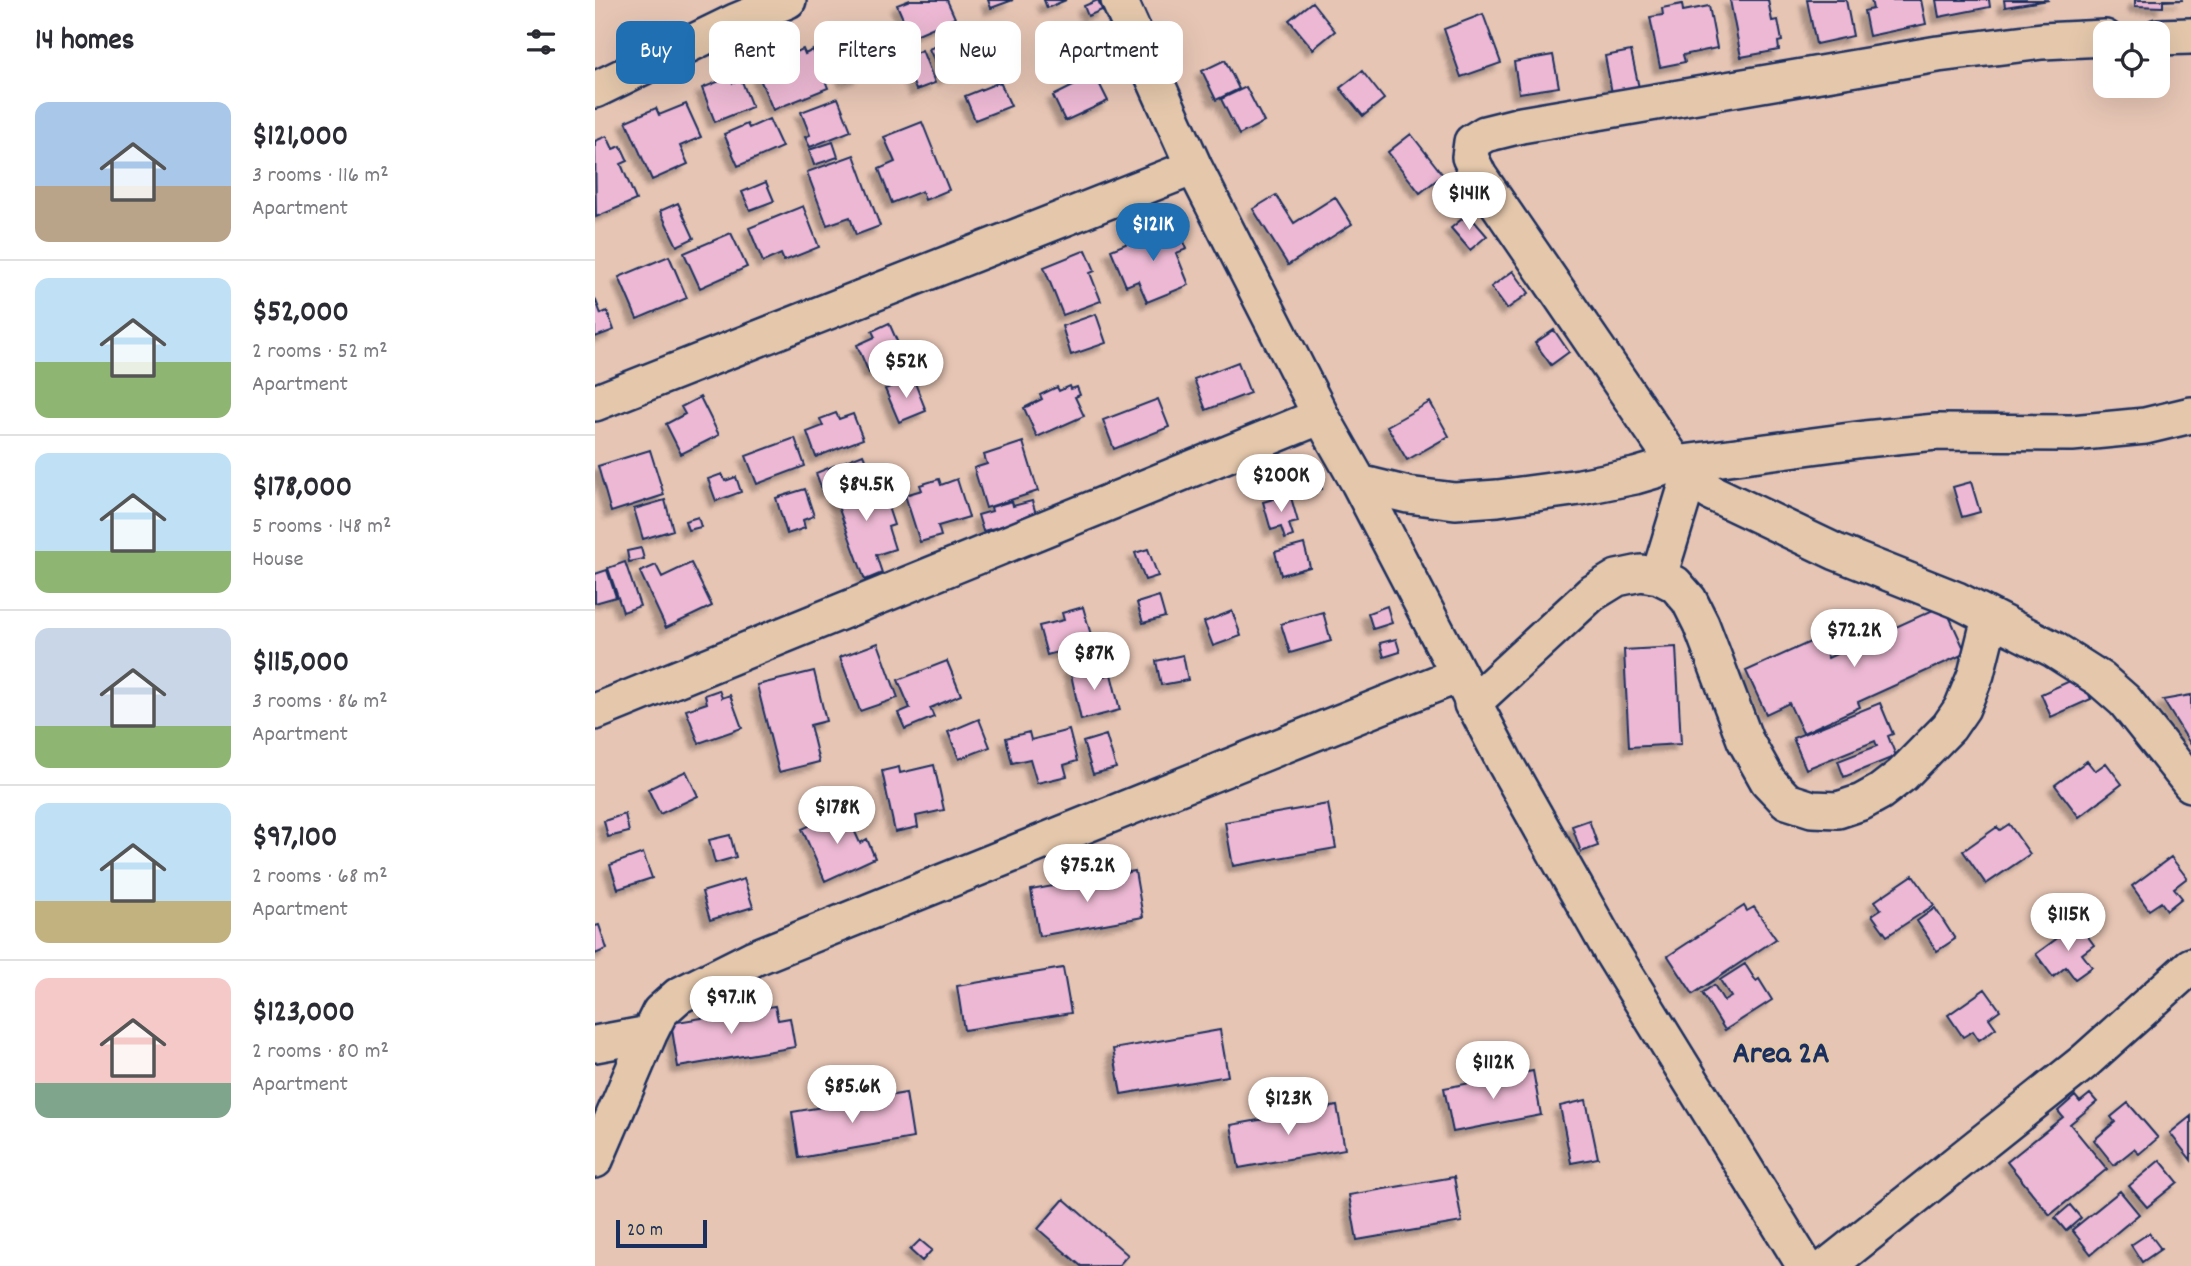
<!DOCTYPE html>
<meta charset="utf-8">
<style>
:root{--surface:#fff;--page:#f2f2f3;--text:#2b2b33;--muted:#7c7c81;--line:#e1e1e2;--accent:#1f6fb2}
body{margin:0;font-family:Dekko,sans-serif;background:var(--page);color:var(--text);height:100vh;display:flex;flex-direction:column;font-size:26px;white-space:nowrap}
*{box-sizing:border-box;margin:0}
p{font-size:23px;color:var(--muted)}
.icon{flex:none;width:38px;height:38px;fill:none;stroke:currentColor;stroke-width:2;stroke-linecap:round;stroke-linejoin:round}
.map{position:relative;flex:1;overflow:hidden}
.side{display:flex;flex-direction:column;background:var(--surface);width:595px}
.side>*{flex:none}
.banner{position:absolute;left:21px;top:21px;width:665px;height:63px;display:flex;gap:14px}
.controls{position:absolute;left:1498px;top:21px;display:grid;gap:14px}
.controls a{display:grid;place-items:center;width:77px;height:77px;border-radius:14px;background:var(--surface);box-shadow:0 7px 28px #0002;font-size:35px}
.scale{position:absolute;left:21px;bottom:18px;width:91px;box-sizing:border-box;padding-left:7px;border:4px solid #1b2f5e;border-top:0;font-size:19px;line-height:24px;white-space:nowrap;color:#1b2f5e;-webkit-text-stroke:5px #e5c8ac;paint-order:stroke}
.price{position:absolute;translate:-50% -60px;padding:0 16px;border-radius:24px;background:#fff;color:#222;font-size:23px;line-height:46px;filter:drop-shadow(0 2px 4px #0008)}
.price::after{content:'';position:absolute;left:50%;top:42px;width:21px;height:16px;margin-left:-10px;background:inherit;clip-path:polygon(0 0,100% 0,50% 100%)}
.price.on{background:var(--accent);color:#fff}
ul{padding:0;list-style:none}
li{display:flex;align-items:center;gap:21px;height:175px;padding:0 35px}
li+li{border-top:2px solid var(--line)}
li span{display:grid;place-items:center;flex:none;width:196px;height:140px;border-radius:14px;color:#555}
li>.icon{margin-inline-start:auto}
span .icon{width:84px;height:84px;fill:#fffc;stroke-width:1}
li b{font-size:30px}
h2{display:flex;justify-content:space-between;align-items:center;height:84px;padding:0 35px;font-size:30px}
.pill{padding:0 24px;border-radius:14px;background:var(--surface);box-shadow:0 7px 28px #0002;font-size:24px;line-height:63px}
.pill.on{background:var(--accent);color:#fff}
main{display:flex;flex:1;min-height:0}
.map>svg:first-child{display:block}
.building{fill:#ecb8d3;stroke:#1b2f5e;stroke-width:2;filter:url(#shadow)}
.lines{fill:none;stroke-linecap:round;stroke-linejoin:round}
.minor-casing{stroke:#1b2f5e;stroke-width:40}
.minor{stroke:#e5c8ac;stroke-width:35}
.labels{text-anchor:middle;stroke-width:6;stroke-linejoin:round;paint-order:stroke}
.quarter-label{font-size:32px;font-weight:bold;fill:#1b2f5e;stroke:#e5c8ac}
</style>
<main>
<section class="side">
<h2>14 homes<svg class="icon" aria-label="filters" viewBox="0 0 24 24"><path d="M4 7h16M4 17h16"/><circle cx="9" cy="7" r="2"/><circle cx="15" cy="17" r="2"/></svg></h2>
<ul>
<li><span style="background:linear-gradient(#a9c7e8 60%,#b9a48a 0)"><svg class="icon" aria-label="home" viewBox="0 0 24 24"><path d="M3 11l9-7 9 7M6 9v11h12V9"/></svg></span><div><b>$121,000</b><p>3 rooms · 116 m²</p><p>Apartment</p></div></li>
<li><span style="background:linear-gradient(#bfe0f5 60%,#8fb573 0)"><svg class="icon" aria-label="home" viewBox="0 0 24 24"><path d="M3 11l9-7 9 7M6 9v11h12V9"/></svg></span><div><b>$52,000</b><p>2 rooms · 52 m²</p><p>Apartment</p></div></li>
<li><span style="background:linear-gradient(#bfe0f5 70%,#8fb573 0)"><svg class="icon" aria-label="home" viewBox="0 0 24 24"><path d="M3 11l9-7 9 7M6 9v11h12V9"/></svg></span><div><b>$178,000</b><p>5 rooms · 148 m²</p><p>House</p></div></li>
<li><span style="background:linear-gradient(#c9d6e8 70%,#8fb573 0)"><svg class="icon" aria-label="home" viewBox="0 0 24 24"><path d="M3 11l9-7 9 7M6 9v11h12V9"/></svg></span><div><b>$115,000</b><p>3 rooms · 86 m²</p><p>Apartment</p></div></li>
<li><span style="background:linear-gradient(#bfe0f5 70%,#c2b280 0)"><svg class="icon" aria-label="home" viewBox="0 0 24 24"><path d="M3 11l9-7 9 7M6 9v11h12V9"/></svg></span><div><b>$97,100</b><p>2 rooms · 68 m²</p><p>Apartment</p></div></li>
<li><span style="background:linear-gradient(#f6c9c9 75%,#7fa58c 0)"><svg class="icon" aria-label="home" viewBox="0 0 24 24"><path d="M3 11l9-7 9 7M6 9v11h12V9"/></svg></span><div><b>$123,000</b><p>2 rooms · 80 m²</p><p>Apartment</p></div></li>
</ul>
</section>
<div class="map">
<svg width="1596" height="1266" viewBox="0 0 1596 1266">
<defs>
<filter id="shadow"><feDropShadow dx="-6" dy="6" stdDeviation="2" flood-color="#0004"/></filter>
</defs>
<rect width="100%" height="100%" fill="#e6c5b4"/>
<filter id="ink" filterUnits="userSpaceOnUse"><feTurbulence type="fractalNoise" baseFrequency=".0143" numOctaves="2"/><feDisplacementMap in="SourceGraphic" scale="14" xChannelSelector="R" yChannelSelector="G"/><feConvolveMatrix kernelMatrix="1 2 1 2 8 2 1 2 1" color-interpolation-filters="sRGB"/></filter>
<g filter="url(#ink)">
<path class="building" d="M315 0H352L360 18 316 37 302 5Z
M393 0H418L396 8Z
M449 0H471L452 8Z
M503 0 507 10 493 16 489 6Z
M1135 0H1173L1177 21 1183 20 1187 41 1183 42 1184 50 1146 57Z
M1212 0H1251L1258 36 1221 44Z
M1276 0H1326L1331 24 1274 36 1269 11 1278 9Z
M1341 0H1394L1395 7 1344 17Z
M1409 0H1454L1410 7Z
M1540 0H1588L1568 1V7L1540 6Z
M717 2 740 31 718 49 694 20Z
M1087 4 1088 11 1114 6 1122 48 1088 55 1090 62 1065 67 1055 17 1068 15 1067 8Z
M888 14 906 63 866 77 849 29Z
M285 23 297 59 264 70 265 76 250 81 235 34 257 27 259 31Z
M369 32 383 63 348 79 334 49Z
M208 49 210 54 218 50 233 88 178 110 162 72 188 62 187 58Z
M327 50 340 83 321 90 308 58Z
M1036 51 1044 88 1017 93 1010 56Z
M958 55 964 87 924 93 919 62Z
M630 60 644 89 621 100 607 71Z
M767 71 789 99 768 116 745 88Z
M500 75 513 101 470 121 458 96Z
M135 77 138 83 146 79 157 107 120 122 107 88Z
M405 82 416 106 380 120 370 96Z
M651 87 669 122 644 135 626 99Z
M243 98 256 131 215 147 210 137 215 135 206 112Z
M91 104 106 137 85 146 93 164 57 180 31 121 61 108 64 115Z
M174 119 187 147 143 166 129 134 152 124 154 128Z
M327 122 354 190 330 200 327 191 297 203 284 169 300 162 289 137Z
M816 134 848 175 825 193 793 152Z
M12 136 18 149 26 146 33 161 26 164 41 200 1 217 0 141Z
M238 142 243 157 219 165 214 150Z
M259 155 285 226 261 235 255 217 232 225 212 172Z
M171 182 179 201 155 210 147 192Z
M681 195 699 223 740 197 757 224 693 265 658 209Z
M83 203 99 238 82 246 65 211Z
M208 206 224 247 189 261 186 254 168 262 154 228Z
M873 214 892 236 875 250 856 228Z
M581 223 592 249 581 253 594 285 552 302 543 281 531 286 516 250Z
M136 233 152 267 105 288 89 253Z
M491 250 500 271 495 273 506 301 468 315 449 267Z
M74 256 92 298 42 319 24 277Z
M918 271 934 293 912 309 896 287Z
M0 298 6 314 12 311 19 330 0 337Z
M501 314 511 343 476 355 467 326Z
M294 323 309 357 274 373 262 345 280 337 277 331Z
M959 330 974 352 956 365 940 343Z
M643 362 655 393 611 410 599 379Z
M318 378 331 411 304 422 290 389Z
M475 386 476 389 482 387 485 395 480 397 489 416 442 437 429 408 447 399 445 395 462 387 464 391Z
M105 397 124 435 86 454 71 424 90 414 86 407Z
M563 399 574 427 519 449 508 420Z
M835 402 854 436 812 460 792 426Z
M241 413 244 419 258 414 268 439 221 457 212 432 228 426 225 419Z
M200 438 210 466 162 484 151 456Z
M428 442 443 491 391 508 379 468 392 464 389 455Z
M55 450 69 495 16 512 3 466Z
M268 454 276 472 228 492 221 473Z
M722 471 727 489 714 492 709 474Z
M127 474 130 481 141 477 146 492 121 501 113 479Z
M275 476 287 506 292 504 299 525 293 527 300 549 281 555 287 573 270 580 237 490Z
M344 479 346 485 362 479 374 517 343 526 346 536 325 542 310 495 327 490 325 485Z
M1376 482 1385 512 1367 517 1358 487Z
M210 489 219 516 208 520 210 528 192 534 181 498Z
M695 494 703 522 694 524 698 536 690 539 686 527 676 530 668 502Z
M70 500 78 530 48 539 39 509Z
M417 501 418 506 437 501 442 517 388 531 383 515 397 511 396 507Z
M103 517 106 527 93 530 90 521Z
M709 544 715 567 686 575 680 552Z
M46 548 49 559 34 562 32 551Z
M553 549 563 576 550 580 540 553Z
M30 562 45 606 28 612 13 568Z
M96 563 117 606 71 628 45 572 61 565 67 577Z
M12 570 21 597 0 603V574Z
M564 596 570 617 548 623 542 603Z
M1349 605 1371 653 1263 702 1265 707 1208 733 1194 703 1171 714 1151 671 1224 638 1233 658Z
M792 606 797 623 778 629 773 613Z
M488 607 498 642 452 655 444 626 469 620 467 613Z
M637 611 646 636 618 646 609 622Z
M728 612 736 641 695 653 686 624Z
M801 639 805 652 789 657 785 643Z
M283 643 303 698 265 711 245 657Z
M1081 647 1086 744 1034 747 1029 650Z
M588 655 593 680 566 685 561 661Z
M352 661 366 695 335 708 339 717 310 729 303 713 315 708 303 680Z
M502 663 505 677 516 674 525 710 486 720 475 670Z
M219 671 231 721 215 725 224 762 184 772 162 685Z
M1486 676 1496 699 1456 717 1446 694Z
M124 690 127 698 135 695 147 728 104 743 91 710 112 703 110 695Z
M1596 695V745L1568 700Z
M1285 703 1298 734 1293 736 1301 756 1249 777 1243 761 1282 746 1280 741 1211 769 1198 738Z
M384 719 395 747 364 759 353 732Z
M474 730 482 761 469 765 472 776 442 783 435 759 417 763 411 738 434 732 436 740Z
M511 735 521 768 498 774 488 742Z
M1492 761 1500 771 1511 763 1527 784 1484 817 1460 785Z
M339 765 349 810 321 816 323 827 300 832 287 771 304 767 305 773Z
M91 771 103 796 65 814 53 789Z
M733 804 741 848 638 866 630 822Z
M250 810 265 843 272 839 280 858 230 881 207 829Z
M30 814 34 832 13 837 9 821Z
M994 820 1003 846 986 852 977 826Z
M1414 824 1435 854 1391 884 1368 851 1402 827 1405 830Z
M135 835 141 857 120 863 114 840Z
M48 853 57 878 23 889 15 865Z
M1576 857 1592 878 1579 888 1587 898 1572 910 1566 902 1554 910 1537 886Z
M540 871 548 917 444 936 436 890Z
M1318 875 1339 905 1292 936 1277 915 1286 909 1280 901Z
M149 879 158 907 115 920 107 892Z
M1149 906 1152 911 1159 907 1181 939 1098 994 1073 956Z
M1340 908 1360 939 1342 951 1322 921Z
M1483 923 1499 945 1487 954 1497 967 1480 979 1471 967 1458 977 1441 954Z
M4 925 12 949 0 954V926Z
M1150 964 1161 981 1164 979 1177 1000 1130 1030 1107 993 1119 985 1129 1001 1136 997 1125 980Z
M468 968 476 1013 369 1030 362 986Z
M1390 989 1405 1010 1394 1018 1401 1028 1384 1040 1378 1031 1368 1037 1353 1015Z
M180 1006 183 1020 195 1018 200 1047 83 1067 76 1023Z
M625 1030 633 1076 526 1094 518 1049Z
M938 1071 946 1115 858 1132 849 1088Z
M311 1093 318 1138 204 1158 197 1112Z
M1495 1094 1502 1102 1475 1124 1512 1169 1455 1215 1412 1162 1468 1117 1463 1111 1480 1096 1485 1102Z
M991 1100 1003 1158 976 1163 965 1106Z
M1533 1103 1563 1138 1544 1154 1539 1149 1519 1165 1499 1140 1520 1122 1516 1117Z
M742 1106 750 1149 644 1168 636 1125Z
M1596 1116V1160L1575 1133Z
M1565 1160 1583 1182 1552 1207 1534 1186Z
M859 1177 867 1222 762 1240 754 1195Z
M1525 1191 1544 1214 1496 1254 1477 1230Z
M469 1199 533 1255 523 1266H486L443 1229Z
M1475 1205 1486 1218 1471 1231 1460 1218Z
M1554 1233 1566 1249 1547 1262 1536 1245Z
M325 1240 337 1250 327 1261 315 1250Z"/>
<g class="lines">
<g class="minor-casing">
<path id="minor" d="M524 0 599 167 726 416 764 483 910 763 1016 951 1210 1266
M1563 37 1596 36
M1510 38 1447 41 1343 54 926 125 890 134 877 142 875 157 884 176 1081 464 1094 478 1117 493 1241 552 1362 600 1458 649 1505 679 1530 701 1596 784
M0 90 140 22 193 0
M0 403 599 167
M764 483 813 495 860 501 903 498 985 487 1040 476 1081 464 1270 439 1341 432 1477 433 1550 426 1596 415
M1064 576 1094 478
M877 704 996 594 1022 578 1046 573 1064 576 1080 584 1094 600 1106 624 1150 740 1173 781 1192 801 1217 809 1243 810 1267 802 1285 792 1307 775 1354 727 1367 708 1381 674 1395 618
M0 712 726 416
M0 1044 54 1034
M0 1160 54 1034 65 1012 83 996 159 958 863 675
M1233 1266 1489 1062 1596 966"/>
</g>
<use href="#minor" class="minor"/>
</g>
</g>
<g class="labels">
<g class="quarter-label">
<text x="1186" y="1062">Area 2A</text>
</g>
</g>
</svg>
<div class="controls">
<a><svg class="icon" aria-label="locate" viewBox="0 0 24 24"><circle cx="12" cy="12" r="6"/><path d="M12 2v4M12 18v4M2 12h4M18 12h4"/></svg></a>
</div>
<div class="scale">20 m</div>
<b class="price" style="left:874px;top:232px">$141K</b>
<b class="price on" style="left:558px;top:263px">$121K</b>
<b class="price" style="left:311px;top:400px">$52K</b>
<b class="price" style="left:686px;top:514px">$200K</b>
<b class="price" style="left:271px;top:523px">$84.5K</b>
<b class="price" style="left:1259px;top:669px">$72.2K</b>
<b class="price" style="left:499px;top:692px">$87K</b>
<b class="price" style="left:242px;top:846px">$178K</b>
<b class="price" style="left:492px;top:904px">$75.2K</b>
<b class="price" style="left:1473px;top:953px">$115K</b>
<b class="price" style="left:136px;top:1036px">$97.1K</b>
<b class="price" style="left:898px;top:1101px">$112K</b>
<b class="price" style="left:257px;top:1125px">$85.6K</b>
<b class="price" style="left:693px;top:1137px">$123K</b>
<div class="banner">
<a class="pill on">Buy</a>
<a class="pill">Rent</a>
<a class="pill">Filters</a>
<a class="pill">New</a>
<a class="pill">Apartment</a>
</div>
</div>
</main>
